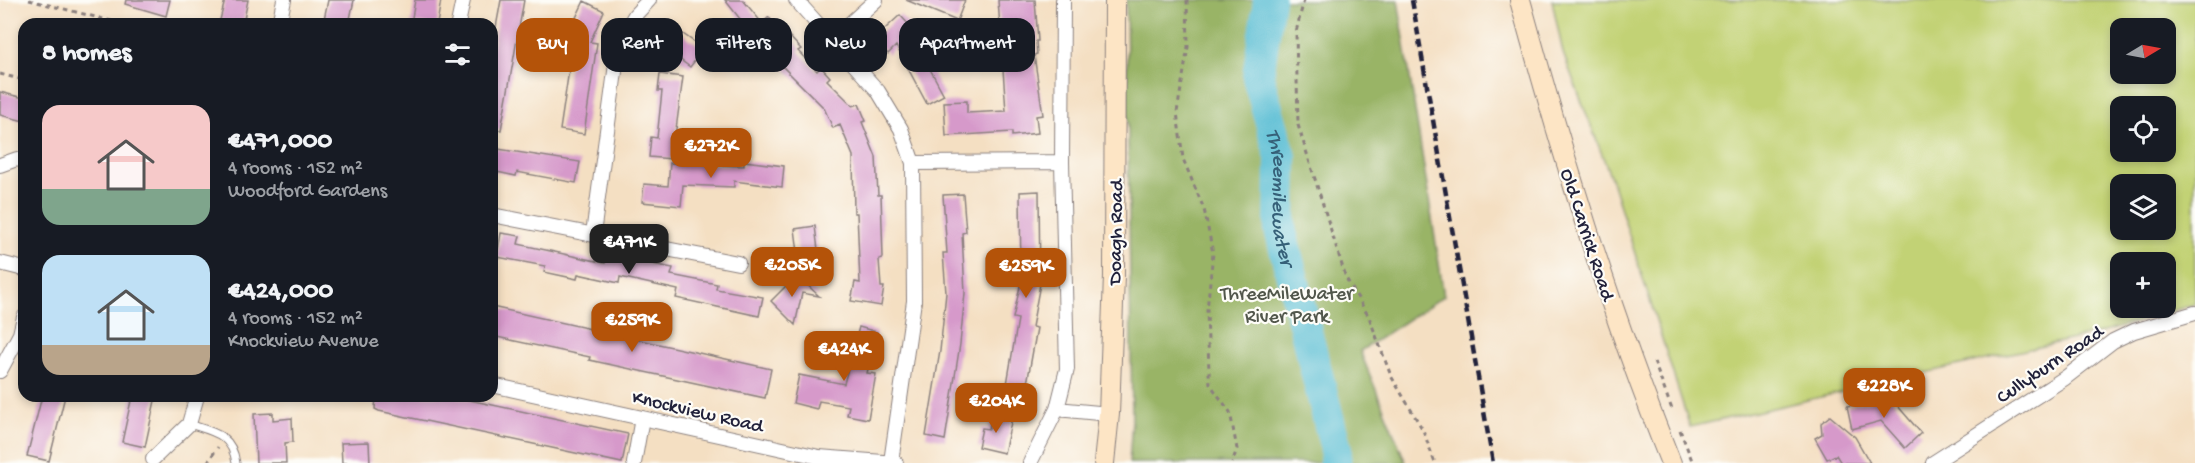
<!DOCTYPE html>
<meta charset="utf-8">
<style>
:root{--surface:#171b24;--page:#20242c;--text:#f1f3f6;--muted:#9ea1a6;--accent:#b45309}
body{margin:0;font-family:"Gochi Hand",sans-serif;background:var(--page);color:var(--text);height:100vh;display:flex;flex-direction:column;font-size:22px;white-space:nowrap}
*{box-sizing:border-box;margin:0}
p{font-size:20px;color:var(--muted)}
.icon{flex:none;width:33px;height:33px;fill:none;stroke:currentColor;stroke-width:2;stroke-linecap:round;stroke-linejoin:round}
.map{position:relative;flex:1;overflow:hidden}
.details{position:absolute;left:18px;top:18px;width:480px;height:384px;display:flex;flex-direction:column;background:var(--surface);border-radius:18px;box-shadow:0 3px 9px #0003}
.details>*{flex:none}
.hud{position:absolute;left:516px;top:18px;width:570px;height:54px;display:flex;gap:12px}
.needle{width:39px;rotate:80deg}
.fabs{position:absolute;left:2110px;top:18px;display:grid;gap:12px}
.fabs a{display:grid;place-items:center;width:66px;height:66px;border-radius:12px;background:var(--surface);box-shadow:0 3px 9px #0003;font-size:30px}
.price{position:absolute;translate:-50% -51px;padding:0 14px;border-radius:12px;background:var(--accent);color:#fff;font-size:20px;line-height:39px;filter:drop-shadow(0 2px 3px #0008)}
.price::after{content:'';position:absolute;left:50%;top:36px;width:18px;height:14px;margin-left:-9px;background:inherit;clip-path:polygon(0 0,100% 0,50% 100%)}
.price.on{background:#222;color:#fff}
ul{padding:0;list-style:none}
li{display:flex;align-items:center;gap:18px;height:150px;padding:0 24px}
li span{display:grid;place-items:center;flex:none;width:168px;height:120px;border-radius:18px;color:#555}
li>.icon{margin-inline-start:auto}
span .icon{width:72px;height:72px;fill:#fffc;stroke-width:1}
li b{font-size:26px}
h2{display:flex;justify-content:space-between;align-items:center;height:72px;padding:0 24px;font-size:26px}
.tag{padding:0 21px;border-radius:18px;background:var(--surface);box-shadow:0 3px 9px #0003;font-size:21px;line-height:54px}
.tag.on{background:var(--accent);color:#fff}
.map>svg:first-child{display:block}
.green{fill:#c2d275;stroke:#727a58;stroke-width:1.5;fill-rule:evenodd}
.forest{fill:#99b466;stroke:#5e6b50;stroke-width:1.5}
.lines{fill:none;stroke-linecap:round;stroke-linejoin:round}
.river{stroke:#55bcd3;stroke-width:32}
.building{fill:#d699ca}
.lane-casing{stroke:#8b807e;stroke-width:9}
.street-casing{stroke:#8b807e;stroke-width:16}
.secondary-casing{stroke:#8b807e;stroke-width:22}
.path{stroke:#8b807e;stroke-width:3;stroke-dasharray:4.5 4.5;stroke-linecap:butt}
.lane{stroke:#fff;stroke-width:7}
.street{stroke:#fff;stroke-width:14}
.secondary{stroke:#fde5c5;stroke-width:20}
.rail{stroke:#22223b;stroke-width:4.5;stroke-dasharray:9 4.5;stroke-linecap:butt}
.labels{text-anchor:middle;stroke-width:4.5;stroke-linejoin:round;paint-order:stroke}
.street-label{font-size:20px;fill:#22223b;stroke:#fdfcf7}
.park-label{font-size:20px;fill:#52574c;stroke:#fdfcf7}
.water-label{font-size:21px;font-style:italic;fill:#366078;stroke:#fdfcf7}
</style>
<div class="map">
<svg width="2195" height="463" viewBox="0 0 2195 463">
<rect width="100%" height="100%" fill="#fdfcf7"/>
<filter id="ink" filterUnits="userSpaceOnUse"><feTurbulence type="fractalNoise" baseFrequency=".0167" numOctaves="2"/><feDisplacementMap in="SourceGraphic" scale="12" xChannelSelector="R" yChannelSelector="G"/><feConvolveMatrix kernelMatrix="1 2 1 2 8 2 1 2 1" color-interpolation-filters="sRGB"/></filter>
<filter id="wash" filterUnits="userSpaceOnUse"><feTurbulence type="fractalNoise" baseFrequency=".008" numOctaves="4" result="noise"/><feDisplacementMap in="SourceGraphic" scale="24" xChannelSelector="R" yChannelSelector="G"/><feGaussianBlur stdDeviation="1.35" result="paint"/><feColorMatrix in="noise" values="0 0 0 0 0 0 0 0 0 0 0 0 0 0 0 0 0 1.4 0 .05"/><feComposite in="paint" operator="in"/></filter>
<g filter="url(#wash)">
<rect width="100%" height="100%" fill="#f4dfc2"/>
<path class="green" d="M1552 0H2195V304L2108 331 1690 427 1611 178 1563 53ZM2121 28H2166V74H2121ZM2121 106H2166V152H2121ZM2121 184H2166V230H2121ZM2121 262H2166V308H2121Z"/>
<path class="forest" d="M1126 0H1398L1444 296 1360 351 1406 463H1129L1132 420Z"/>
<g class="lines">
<path class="river" id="s1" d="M1269 0 1258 77 1281 157 1280 229 1336 449 1335 463"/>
</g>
<g id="blocks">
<path class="building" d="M126 0H170L166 16 125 4Z
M225 0H248L243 24H219Z
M328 0H354L349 24H323Z
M415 0H441L437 24H411Z
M501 0H524L501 130H492V49Z
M725 0H743L762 23 769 17 786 39 789 36 801 49 798 51 817 71 821 67 830 77 827 80 853 106 859 104 866 121 862 122 876 157 878 195H881L883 258 879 259 881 287H884L881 306 851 301 855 282 860 283 857 213H854L853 156 840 125 833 128 824 108 760 44Z
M906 0H965L957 21Z
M998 0H1035L1038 41H1036L1037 54 1034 55 1043 115 1036 116 1038 133 1012 136V132L946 136 944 102 967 101V113L1006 111Z
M584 1 604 11 590 42 597 43 584 134 560 130 576 23 574 22Z
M900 15 910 26 905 31 917 45 944 95 927 104 896 46 888 54 874 39Z
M676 29 704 49 690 67 663 47Z
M660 74 683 77 672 159 649 157 651 137 657 138 662 91H658Z
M0 92 24 98V121L0 115Z
M492 148 580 162 576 183 517 172 516 176 492 171Z
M744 161 784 166 782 187 734 181V187L683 185 681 206 642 202 644 184 668 186 670 163 744 166Z
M1039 191 1040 284 1032 327 1037 328 1023 406 1004 402 1018 319 1013 318 1021 282 1020 192Z
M963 194 966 232 962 233 965 293 960 344 945 440 926 436 940 351 946 293 943 253H947L943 195Z
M815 226 820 266 800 268 795 229Z
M501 233 520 236 518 244 605 263 607 255 673 268 671 275 717 284 716 289 763 297 759 316 676 298 678 290 620 277 619 283 578 274 577 279 544 272 545 266 497 257Z
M797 275 819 296 802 293 795 325 771 301Z
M492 307 771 369 765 398 589 360 590 357 492 336Z
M859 327 877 332 867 373 876 374 868 419 847 415 849 406 819 401 817 409 793 403 799 375 844 384Z
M42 396H65L49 461 27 456Z
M132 396H156L145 447 122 442Z
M376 396H451L628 434 622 463 379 411 375 409Z
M1890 397 1921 433 1905 448 1881 421 1852 429 1847 406Z
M273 413V420L292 418 293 442 285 443 286 463H256L254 414Z
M992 413 1012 418 1004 453 978 447 982 428 989 429Z
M1830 416 1855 437 1870 463H1841L1836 455 1827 459 1815 438 1822 434 1821 423Z
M369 442 370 463H342L341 443Z"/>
</g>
</g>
<g filter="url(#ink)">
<use href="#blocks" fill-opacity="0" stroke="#8b807e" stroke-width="1.5"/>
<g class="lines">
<g class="lane-casing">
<path id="lane" d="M189 424C214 432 232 434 236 463"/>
</g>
<g class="street-casing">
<path id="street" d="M796 0 878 91 901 129 913 163 914 301 891 462
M279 24 284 0
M458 24 463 0
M833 39 876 0
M913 163 1062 162
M0 165 17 159 24 161
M492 215 738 263
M593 234 619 42 635 15 649 0
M0 263 24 269
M0 371 20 334 24 317
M492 385 819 457 896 463
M1057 409 1109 414
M153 459 189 424 197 396
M634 463 642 418
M1030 463 1057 409 1067 369 1062 162 1063 0
M1933 463 2065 378 2113 341 2134 331 2195 313"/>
</g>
<g class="secondary-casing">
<path id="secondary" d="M1520 0C1563 157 1610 312 1671 463
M1104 463 1109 414 1114 276 1115 0"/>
</g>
<path class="path" d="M29 0 123 24
M1187 0 1188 47 1177 112 1183 159 1204 209 1213 253 1207 310 1209 373 1210 384 1230 412 1237 449 1232 463
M1304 0 1296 32 1298 125 1346 278 1369 317 1391 376 1423 430 1435 463
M82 24 84 14
M0 74 24 80
M1654 362 1673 412
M1680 430 1693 463
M207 463 218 447"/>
<use href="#lane" class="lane"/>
<use href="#street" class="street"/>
<use href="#secondary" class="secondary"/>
<path class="rail" d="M1412 0 1493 463"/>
</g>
</g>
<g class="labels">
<g class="street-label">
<text transform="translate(1114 232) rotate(-89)" y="7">Doagh Road</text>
<text transform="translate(1589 234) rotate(72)" y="7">Old Carrick Road</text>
<text transform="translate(2049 363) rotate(-34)" y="7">Cullyburn Road</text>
<text transform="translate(698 410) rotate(13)" y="7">Knockview Road</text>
</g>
<g class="park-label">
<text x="1287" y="299">ThreeMileWater<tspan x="1287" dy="23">River Park</tspan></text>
</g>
<g class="water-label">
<text dy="7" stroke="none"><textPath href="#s1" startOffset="201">Threemilewater</textPath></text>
</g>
</g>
</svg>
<div class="fabs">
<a><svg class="needle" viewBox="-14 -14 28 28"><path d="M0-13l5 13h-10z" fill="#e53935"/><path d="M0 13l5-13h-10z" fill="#9ea1a6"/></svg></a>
<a><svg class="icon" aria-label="locate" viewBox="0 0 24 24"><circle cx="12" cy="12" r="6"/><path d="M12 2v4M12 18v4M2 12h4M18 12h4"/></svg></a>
<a><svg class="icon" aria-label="layers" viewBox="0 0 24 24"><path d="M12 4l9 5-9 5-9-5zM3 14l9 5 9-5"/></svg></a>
<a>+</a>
</div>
<b class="price" style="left:711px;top:179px">€272K</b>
<b class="price on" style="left:629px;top:275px">€471K</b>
<b class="price" style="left:792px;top:298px">€205K</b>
<b class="price" style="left:1026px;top:299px">€259K</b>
<b class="price" style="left:632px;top:353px">€259K</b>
<b class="price" style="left:844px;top:382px">€424K</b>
<b class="price" style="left:1884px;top:419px">€228K</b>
<b class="price" style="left:996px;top:434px">€204K</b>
<div class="hud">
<a class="tag on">Buy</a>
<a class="tag">Rent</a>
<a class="tag">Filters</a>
<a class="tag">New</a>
<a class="tag">Apartment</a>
</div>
<section class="details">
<h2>8 homes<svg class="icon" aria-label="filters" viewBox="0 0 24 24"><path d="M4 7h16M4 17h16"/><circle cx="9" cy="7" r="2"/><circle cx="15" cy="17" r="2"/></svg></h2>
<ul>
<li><span style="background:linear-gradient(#f6c9c9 70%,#7fa58c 0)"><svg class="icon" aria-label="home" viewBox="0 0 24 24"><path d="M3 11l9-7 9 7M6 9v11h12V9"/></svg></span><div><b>€471,000</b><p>4 rooms · 152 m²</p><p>Woodford Gardens</p></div></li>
<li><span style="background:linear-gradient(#bfe0f5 75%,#b9a48a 0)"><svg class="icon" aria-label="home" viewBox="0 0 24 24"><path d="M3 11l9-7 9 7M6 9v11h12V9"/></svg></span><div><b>€424,000</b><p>4 rooms · 152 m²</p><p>Knockview Avenue</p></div></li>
</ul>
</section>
</div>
